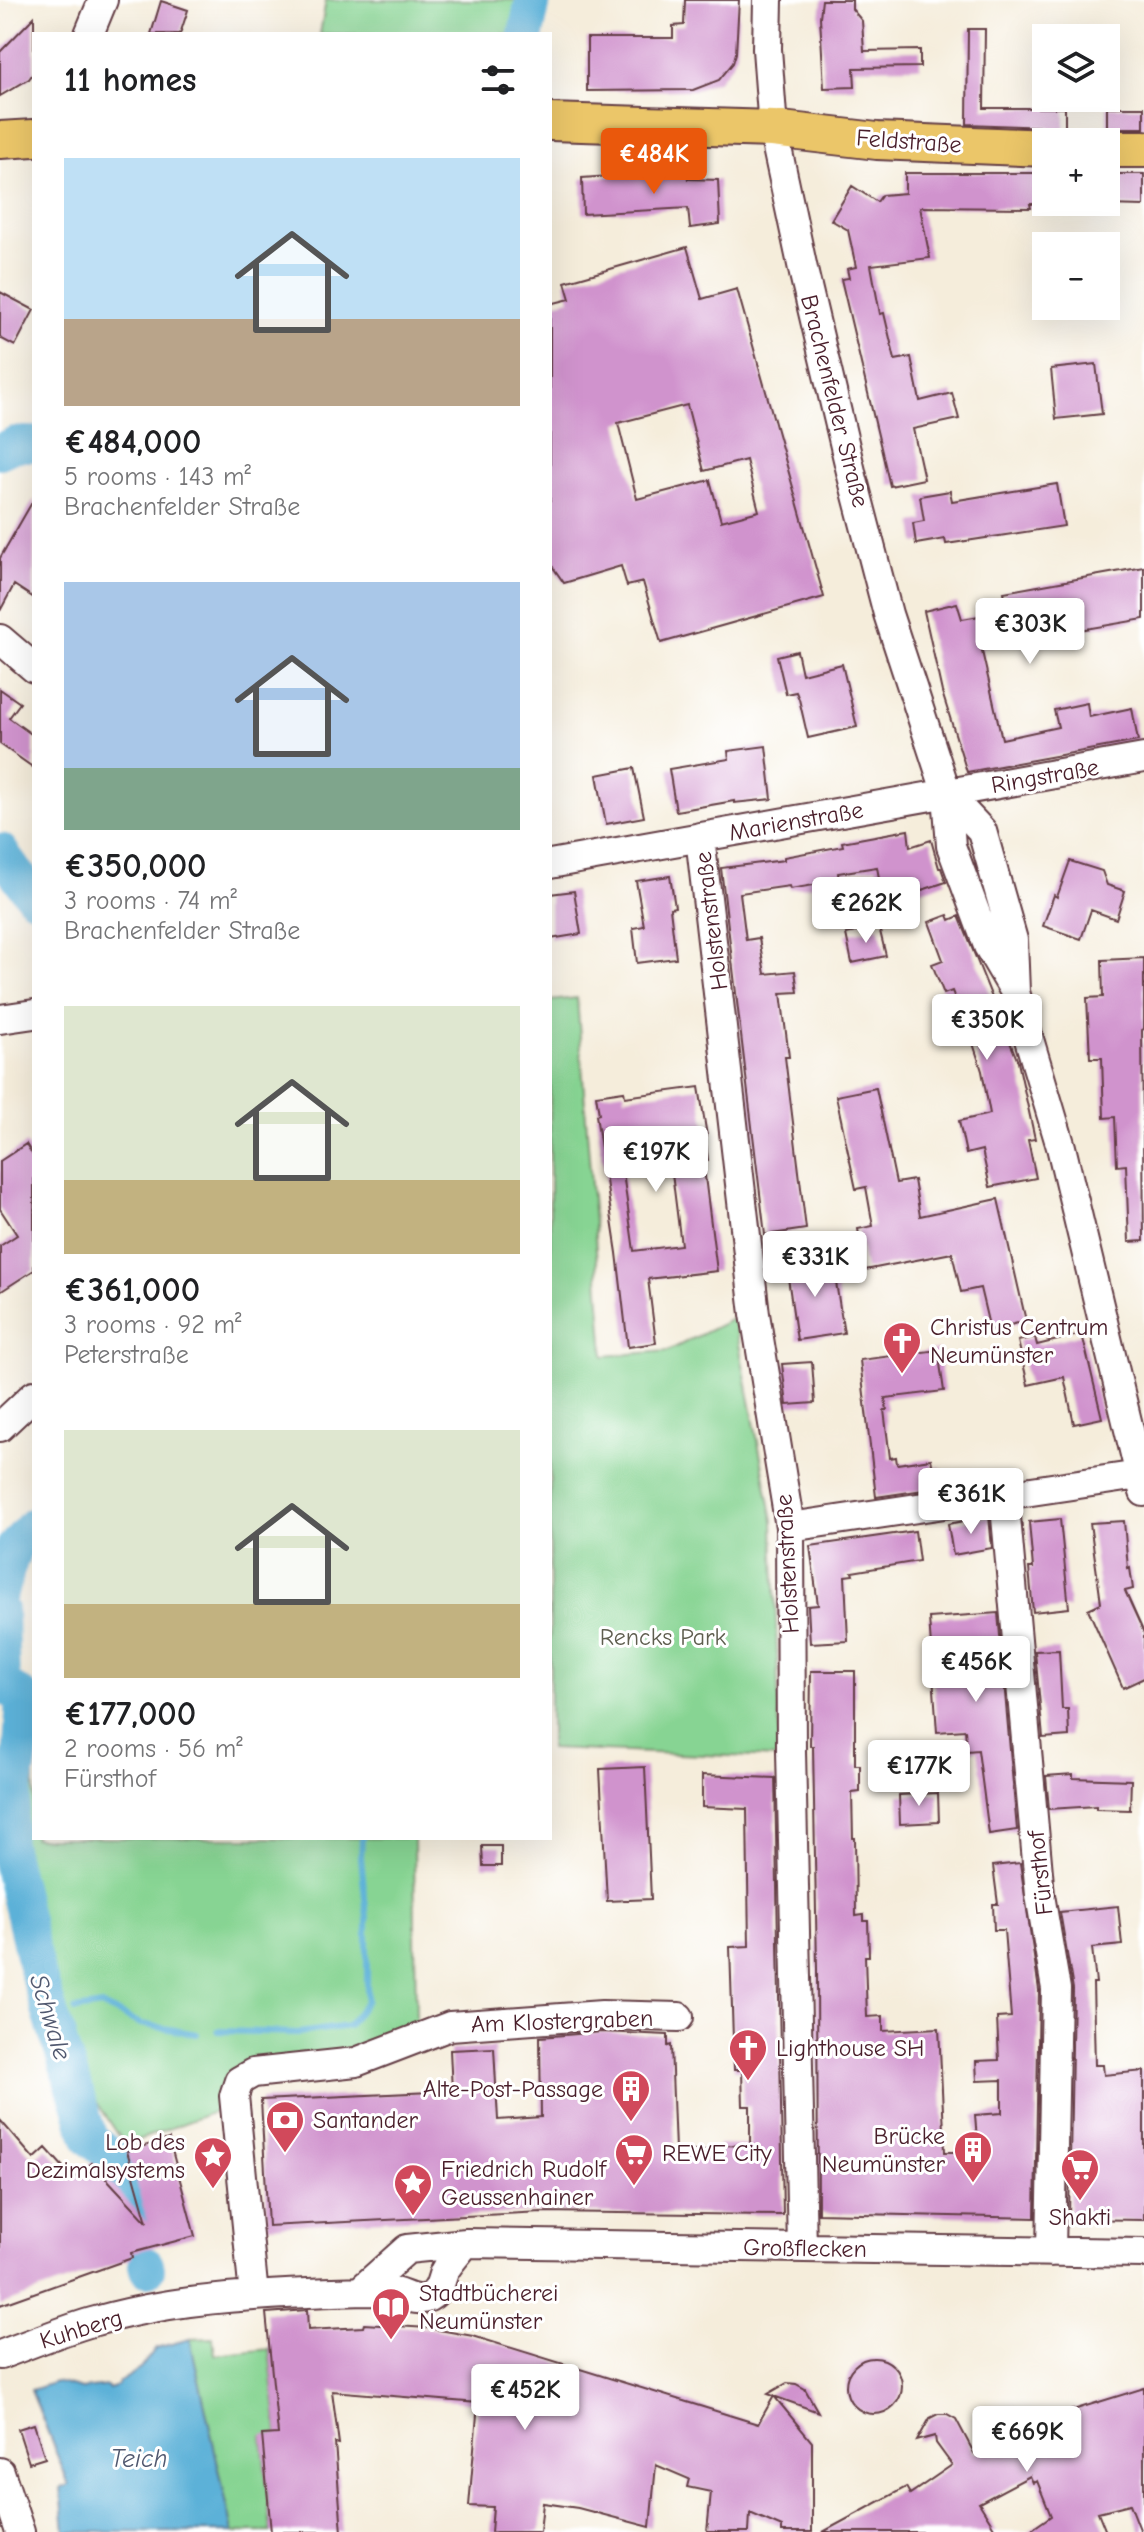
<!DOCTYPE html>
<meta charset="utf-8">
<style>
:root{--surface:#fff;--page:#f6f6f6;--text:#202124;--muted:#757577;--accent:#ea580c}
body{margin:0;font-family:"Comic Neue",sans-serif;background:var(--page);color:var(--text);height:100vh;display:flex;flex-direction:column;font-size:30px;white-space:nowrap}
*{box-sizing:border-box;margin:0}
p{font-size:26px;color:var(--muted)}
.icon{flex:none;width:44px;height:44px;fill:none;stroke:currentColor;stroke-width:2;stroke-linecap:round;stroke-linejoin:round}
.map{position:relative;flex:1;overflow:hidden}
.panel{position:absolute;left:32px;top:32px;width:520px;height:1808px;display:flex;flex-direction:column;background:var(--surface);border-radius:0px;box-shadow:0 8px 32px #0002}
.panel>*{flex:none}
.fabs{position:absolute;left:1032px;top:24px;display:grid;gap:16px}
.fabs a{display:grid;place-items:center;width:88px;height:88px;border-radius:0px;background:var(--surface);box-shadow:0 8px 32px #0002;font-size:40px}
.price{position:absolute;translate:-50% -68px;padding:0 18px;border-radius:8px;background:#fff;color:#222;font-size:26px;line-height:52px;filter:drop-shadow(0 2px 4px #0008)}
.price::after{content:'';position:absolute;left:50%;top:48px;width:24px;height:18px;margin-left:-12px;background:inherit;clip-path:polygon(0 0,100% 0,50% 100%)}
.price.active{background:var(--accent);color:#fff}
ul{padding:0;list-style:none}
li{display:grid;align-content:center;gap:16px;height:424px;padding:0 32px}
li span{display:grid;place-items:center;height:248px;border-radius:0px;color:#555}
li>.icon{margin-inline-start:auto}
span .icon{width:144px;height:144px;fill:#fffc;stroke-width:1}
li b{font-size:34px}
h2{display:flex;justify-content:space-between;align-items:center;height:96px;padding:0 32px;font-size:34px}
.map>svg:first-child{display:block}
.green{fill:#87d493;stroke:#687a5f;stroke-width:2}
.water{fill:#5cb1d8;stroke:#536882;stroke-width:2}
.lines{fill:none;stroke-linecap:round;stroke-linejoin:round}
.stream{stroke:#5cb1d8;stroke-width:6}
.river{stroke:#5cb1d8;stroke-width:36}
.building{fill:#d093cd;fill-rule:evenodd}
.minor-casing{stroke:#643e45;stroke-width:32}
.major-casing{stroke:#643e45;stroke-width:40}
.minor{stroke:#fff;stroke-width:28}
.major{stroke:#ebc669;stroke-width:36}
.labels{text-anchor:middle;stroke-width:6;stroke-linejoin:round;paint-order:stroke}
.street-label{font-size:24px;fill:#4a1f2b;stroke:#fff}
.poi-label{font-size:24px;fill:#4a1f2b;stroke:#fff;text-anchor:start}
.park-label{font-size:24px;fill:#5f5e4f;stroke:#fff}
.water-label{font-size:26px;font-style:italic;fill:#515970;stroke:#fff}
</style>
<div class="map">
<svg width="1144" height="2532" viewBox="0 0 1144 2532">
<rect width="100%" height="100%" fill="#fff"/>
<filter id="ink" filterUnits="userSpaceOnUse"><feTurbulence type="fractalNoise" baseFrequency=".0125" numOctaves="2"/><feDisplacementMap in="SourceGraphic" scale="16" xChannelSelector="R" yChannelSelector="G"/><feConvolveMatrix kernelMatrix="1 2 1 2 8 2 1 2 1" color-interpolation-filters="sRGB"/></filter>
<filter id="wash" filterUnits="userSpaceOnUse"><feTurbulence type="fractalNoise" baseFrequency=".006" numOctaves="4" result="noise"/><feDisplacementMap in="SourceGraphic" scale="32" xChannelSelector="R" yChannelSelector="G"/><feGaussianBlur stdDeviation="1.8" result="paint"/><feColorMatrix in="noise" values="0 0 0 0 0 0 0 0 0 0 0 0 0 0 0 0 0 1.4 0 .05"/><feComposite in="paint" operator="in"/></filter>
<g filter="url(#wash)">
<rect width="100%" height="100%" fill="#f5eddb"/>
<path class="green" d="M326 0H547L543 34H320Z
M577 998 604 1356 668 1351 734 1318 773 1520 780 1758 550 1749V1001Z
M34 1749V1838H414L416 2027 349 2056 245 2065 222 2109 125 2145 87 2087 43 1973 18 1836 27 1775Z
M213 2338 215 2355 269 2349 278 2434 262 2436 271 2532H233L190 2339Z"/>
<path class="water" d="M190 2339 233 2532H65L61 2488 69 2485 31 2390 55 2382 82 2389 107 2386 109 2389 118 2386V2383L140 2369 156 2348Z"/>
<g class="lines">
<path class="stream" d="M75 2010 102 2006 141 2024 197 2034
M218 2031 299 2033 348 2026 367 2000V1919L361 1857 362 1838"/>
<path class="river" d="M526 34 533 0
M0 451 15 444H34
M0 851 34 897
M0 1592 14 1548 34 1525
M0 1610 2 1684 24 1698 21 1748 6 1840 37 1972 90 2138 122 2166 138 2227
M146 2265 147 2269"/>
</g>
<g id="blocks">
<path class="building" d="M685 0H739L736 53 733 63 719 80 693 90 587 91V38H673V26L684 25Z
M822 0H852V9L862 21 864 51 920 50V67L854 68 855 87 824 88 820 17Z
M161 1 188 10 180 34H151Z
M34 17V72L29 79 0 96V52Z
M968 29H985L984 108H1065V136L1047 127 967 124Z
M1107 107H1144V128H1107Z
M656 173 687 174 688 179 718 180 720 224 690 228 688 208 583 214 582 178Z
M905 173H1046V204H1030L1031 208 920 207 930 258 871 265 880 314 884 313 895 360 911 357 920 401 952 393 959 419 913 429 924 479 890 486 841 279 849 278 847 269 856 267 848 230 831 220 852 186 877 202 882 195 905 193Z
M1106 174H1144V206L1106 205Z
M687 247 702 299 737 289 824 597 661 643 643 582 627 586 621 566 564 583 550 563V304L570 299 565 282ZM687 405 704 471 746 460 759 511 721 521 710 480 637 499 618 423Z
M0 292 34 310 15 346 0 338Z
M1096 364 1102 414 1056 419 1051 369Z
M1057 484 1064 526 946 544 945 539 916 544 913 523 924 521 920 496 950 491 952 501Z
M34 499V598L14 585 0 611V558Z
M1144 567V619L981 647 1002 739 1058 727 1054 710 1087 703 1089 717 1132 708 1138 741 967 772 942 692 924 611 957 603 962 619 1008 611 1004 592Z
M797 651 802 674 842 664 857 727 808 738 799 699 796 692 786 694 777 656Z
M0 689 20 703 9 718 34 736V768L0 744Z
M766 746 772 799 734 803V801L676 811 669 769 729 759 728 751Z
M634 768 644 817 606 824 597 775Z
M908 830 910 847 931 840 939 868H941L946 882 919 891 920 900 884 906 877 867 838 873 839 881 790 889 789 886 740 893 746 940 759 938 765 974 795 971 798 992 781 993 789 1057H785L806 1229 765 1235 721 868 784 860V857L843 846 842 842Z
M1070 861 1102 871 1107 885 1125 891 1116 919 1091 910 1081 939 1043 926 1054 895 1057 897Z
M670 876 675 907 670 908 676 958 637 963 633 928 644 926 636 881Z
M574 891 581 934 550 939V894Z
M948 915 950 920 959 916 1018 1062 1035 1139 1028 1140 1036 1178 990 1187 982 1150 966 1154 959 1121 990 1114 982 1071 971 1037 952 991 944 994 932 964 943 960 929 922Z
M879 927 886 956 852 963 846 934Z
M1144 958V1029L1142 1030 1144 1241 1129 1242 1126 1165 1117 1166 1115 1117 1104 1118 1102 1058H1090L1087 998 1103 997 1102 960Z
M699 1087 707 1136H705L708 1160 703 1161 717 1271 648 1279 656 1343 628 1347 617 1253 596 1115 599 1114 596 1095 624 1091 625 1097ZM660 1153 662 1166 671 1165 681 1245 634 1251 621 1159Z
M876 1088 896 1183 914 1180 920 1216 998 1199 1026 1321 990 1330 980 1288 961 1292 952 1253 865 1270 858 1229 873 1226 866 1187 856 1189 836 1096Z
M26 1144 34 1157V1270L0 1292V1246L17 1235 0 1209V1161Z
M832 1257 844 1333 797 1340 786 1264Z
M1082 1334 1102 1418 1074 1424 1064 1377 1028 1385 1018 1341 1035 1337 1037 1345Z
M938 1350 944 1391 885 1398 887 1410H884L890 1458 896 1457 897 1464 931 1459 933 1469 941 1467 944 1487 876 1497 860 1360Z
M812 1362 815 1403 787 1405 782 1364Z
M989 1516 992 1548 953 1555 948 1524Z
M1060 1519 1069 1608 1033 1612 1029 1568H1033L1029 1522Z
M1124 1521 1128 1569 1130 1568 1133 1589 1125 1591 1144 1633V1678L1123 1688 1088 1609 1101 1603 1090 1523Z
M915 1531 919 1561 852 1572 853 1575 845 1576 848 1641 810 1643 808 1606 818 1605 810 1546Z
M998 1613 1017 1830 989 1834 978 1750 967 1751 965 1730 937 1732 929 1618Z
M1059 1650 1062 1709H1068L1069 1736 1043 1738 1035 1651Z
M811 1671H855V1765H860V1792L852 1793 853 1838H855L856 1916 864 1915V1921H868L869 1956H865L867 2017 883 2016V2031L939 2028 945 2152H978L975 2115 1002 2113V2080L977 2081 976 2061 999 2060 997 2018 1011 2017 1004 1930H994L993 1904H998L993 1866 1020 1863 1039 1990 1035 2218 818 2213 817 1968 813 1746H810Z
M645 1767 651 1899 607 1901 600 1769Z
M1073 1774V1778L1131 1780 1130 1810 1096 1809V1806L1049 1809 1046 1776Z
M702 1775 775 1778 783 2215 542 2212 268 2226 261 2100 452 2091 450 2050 494 2048 498 2120 541 2117 540 2037 602 2032 668 2035V2046L671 2045 675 2150H719V2145L750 2146V2106H743L742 2070H734L730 1947 749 1946 747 1809 702 1807Z
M938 1793 939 1822 900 1824 899 1795Z
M482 1846H501V1866H483Z
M1118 1906 1122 1945 1092 1948 1096 1983H1093L1095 2065H1103L1104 2075 1144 2071V2220L1069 2219 1073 1989 1060 1912Z
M0 2120 34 2159 46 2148 74 2179 92 2163 147 2222 127 2151 169 2139 195 2236 131 2253 132 2258 0 2305Z
M307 2310 308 2330 363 2327 364 2324 428 2328 473 2336 758 2424 774 2396 812 2442V2532H782V2527L750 2513 749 2532H707L711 2492 687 2487 689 2479 656 2465 650 2527 578 2508 543 2503 540 2532H491L493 2507 469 2506 478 2403 332 2391 339 2444 335 2443 342 2532H271L262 2435 278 2434 266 2313Z
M846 2386a28 28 0 1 1 56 0a28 28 0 1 1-56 0Z
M787 2383 796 2384 805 2389 818 2412 768 2394Z
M1144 2388V2532H1141L1130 2504 1098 2512 1106 2532H1028L1051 2516 1037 2481 1033 2483 1030 2476 979 2503 997 2532H823L906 2487 910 2494 952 2465 936 2443 935 2436 917 2441 930 2418 938 2414H947L956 2419 974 2453 1057 2415Z
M34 2424 45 2458 29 2463 18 2429Z"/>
</g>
</g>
<g filter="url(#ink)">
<use href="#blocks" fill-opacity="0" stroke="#643e45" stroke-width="2"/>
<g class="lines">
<g class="minor-casing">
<path id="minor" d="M768 0 767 49 773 129 804 274 852 476 888 614 947 794 951 846 988 946 1015 992
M89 34 103 0
M0 639 34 668
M947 794 982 831 1013 940 1015 992 1061 1147 1144 1492
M700 837 755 1314 790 1527 791 1751 802 2248
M550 864 1144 758
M0 1019 34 1014
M0 1427 34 1395
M1004 1495 1040 1895 1056 1989 1051 2252
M790 1527 1139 1475
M360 2291 407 2249 466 2243 1144 2253
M254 2296 234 2096 239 2081 253 2073 356 2062 450 2026 602 2015 679 2017
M0 2355C30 2344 61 2331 92 2322 145 2307 200 2299 254 2296 299 2293 344 2291 388 2291 403 2292 414 2304 429 2297 440 2291 440 2283 444 2272 449 2262 459 2252 466 2243
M0 2472 20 2532"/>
</g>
<g class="major-casing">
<path id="major" d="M550 122 773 129 877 141 1046 148
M0 140 34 138
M1106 149H1144"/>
</g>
<use href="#minor" class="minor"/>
<use href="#major" class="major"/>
</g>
</g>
<defs>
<g id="church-pin" transform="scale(2)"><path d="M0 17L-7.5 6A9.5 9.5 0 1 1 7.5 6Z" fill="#d1495b" stroke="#fff"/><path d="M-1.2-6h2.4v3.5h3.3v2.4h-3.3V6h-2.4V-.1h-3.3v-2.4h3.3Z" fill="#fff"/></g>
<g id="building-pin" transform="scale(2)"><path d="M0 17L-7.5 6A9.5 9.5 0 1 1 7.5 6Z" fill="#d1495b" stroke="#fff"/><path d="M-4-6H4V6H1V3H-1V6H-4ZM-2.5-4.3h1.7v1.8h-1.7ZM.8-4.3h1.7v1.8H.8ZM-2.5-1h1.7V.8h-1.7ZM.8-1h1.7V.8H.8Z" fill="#fff"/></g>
<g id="bank-pin" transform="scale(2)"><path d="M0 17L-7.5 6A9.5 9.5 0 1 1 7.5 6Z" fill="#d1495b" stroke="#fff"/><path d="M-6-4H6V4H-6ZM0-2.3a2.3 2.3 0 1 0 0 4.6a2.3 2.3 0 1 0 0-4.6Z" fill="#fff"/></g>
<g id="supermarket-pin" transform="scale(2)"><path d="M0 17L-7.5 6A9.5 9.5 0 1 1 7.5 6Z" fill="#d1495b" stroke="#fff"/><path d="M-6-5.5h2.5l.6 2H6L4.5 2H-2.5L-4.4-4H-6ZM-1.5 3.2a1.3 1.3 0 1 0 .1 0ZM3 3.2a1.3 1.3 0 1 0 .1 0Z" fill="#fff"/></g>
<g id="sight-pin" transform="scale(2)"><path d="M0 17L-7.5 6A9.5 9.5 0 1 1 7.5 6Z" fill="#d1495b" stroke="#fff"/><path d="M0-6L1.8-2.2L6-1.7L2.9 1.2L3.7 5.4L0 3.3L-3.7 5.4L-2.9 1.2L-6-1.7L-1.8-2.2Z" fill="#fff"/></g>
<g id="library-pin" transform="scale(2)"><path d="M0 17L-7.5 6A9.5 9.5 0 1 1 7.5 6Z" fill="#d1495b" stroke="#fff"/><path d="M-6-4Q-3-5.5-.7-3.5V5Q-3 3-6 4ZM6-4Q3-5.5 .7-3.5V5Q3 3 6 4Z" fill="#fff"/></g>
</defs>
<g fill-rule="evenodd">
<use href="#church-pin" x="902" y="1341"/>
<use href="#church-pin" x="748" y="2048"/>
<use href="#building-pin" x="631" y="2089"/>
<use href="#bank-pin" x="285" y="2120"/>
<use href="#building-pin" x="973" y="2150"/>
<use href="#supermarket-pin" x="634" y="2153"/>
<use href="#sight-pin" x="213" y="2156"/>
<use href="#supermarket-pin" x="1080" y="2168"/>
<use href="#sight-pin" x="413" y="2183"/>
<use href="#library-pin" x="391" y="2307"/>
</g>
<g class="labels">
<g class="street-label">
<text transform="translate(909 141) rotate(4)" y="8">Feldstraße</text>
<text transform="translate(835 401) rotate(76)" y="8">Brachenfelder Straße</text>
<text transform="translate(1045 776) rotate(-10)" y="8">Ringstraße</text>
<text transform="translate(796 821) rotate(-10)" y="8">Marienstraße</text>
<text transform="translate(711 921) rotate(-97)" y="8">Holstenstraße</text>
<text transform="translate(787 1564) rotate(-93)" y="8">Holstenstraße</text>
<text transform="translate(1040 1873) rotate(-96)" y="8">Fürsthof</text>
<text transform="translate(562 2021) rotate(-2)" y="8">Am Klostergraben</text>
<text transform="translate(805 2248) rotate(1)" y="8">Großflecken</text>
<text transform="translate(81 2329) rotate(-17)" y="8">Kuhberg</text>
</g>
<g class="poi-label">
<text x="930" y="1335">Christus Centrum<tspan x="930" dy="28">Neumünster</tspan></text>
<text x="776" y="2056">Lighthouse SH</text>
<text x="603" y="2097" text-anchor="end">Alte-Post-Passage</text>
<text x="313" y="2128">Santander</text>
<text x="945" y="2144" text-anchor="end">Brücke<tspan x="945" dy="28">Neumünster</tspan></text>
<text x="185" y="2150" text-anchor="end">Lob des<tspan x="185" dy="28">Dezimalsystems</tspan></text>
<text x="662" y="2161">REWE City</text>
<text x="441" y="2177">Friedrich Rudolf<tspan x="441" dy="28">Geussenhainer</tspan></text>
<text x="1080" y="2225" text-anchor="middle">Shakti</text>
<text x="419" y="2301">Stadtbücherei<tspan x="419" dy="28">Neumünster</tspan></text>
</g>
<g class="park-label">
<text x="663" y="1645">Rencks Park</text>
</g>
<g class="water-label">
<text transform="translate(51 2017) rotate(73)" y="9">Schwale</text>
<text x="139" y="2467">Teich</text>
</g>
</g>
</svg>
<div class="fabs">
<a><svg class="icon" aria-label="layers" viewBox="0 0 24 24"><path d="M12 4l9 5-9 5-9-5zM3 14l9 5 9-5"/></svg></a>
<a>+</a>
<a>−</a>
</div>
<b class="price active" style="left:654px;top:196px">€484K</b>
<b class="price" style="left:1030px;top:666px">€303K</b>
<b class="price" style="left:866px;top:945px">€262K</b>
<b class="price" style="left:987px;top:1062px">€350K</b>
<b class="price" style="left:656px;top:1194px">€197K</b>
<b class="price" style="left:815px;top:1299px">€331K</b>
<b class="price" style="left:971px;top:1536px">€361K</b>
<b class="price" style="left:976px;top:1704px">€456K</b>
<b class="price" style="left:919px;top:1808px">€177K</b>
<b class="price" style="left:525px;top:2432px">€452K</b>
<b class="price" style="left:1027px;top:2474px">€669K</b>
<section class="panel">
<h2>11 homes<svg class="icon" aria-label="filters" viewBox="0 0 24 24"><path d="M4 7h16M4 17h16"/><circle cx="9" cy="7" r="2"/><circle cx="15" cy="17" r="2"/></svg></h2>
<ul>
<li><span style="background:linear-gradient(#bfe0f5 65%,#b9a48a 0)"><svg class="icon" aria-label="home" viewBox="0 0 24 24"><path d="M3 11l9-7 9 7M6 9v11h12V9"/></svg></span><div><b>€484,000</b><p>5 rooms · 143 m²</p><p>Brachenfelder Straße</p></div></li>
<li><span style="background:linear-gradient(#a9c7e8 75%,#7fa58c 0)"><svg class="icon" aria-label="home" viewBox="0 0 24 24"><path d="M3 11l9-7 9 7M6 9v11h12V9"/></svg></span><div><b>€350,000</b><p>3 rooms · 74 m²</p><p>Brachenfelder Straße</p></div></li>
<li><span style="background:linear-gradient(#dfe7d0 70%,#c2b280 0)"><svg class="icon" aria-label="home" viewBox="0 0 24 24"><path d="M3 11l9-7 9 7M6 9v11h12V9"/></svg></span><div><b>€361,000</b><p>3 rooms · 92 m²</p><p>Peterstraße</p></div></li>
<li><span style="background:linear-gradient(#dfe7d0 70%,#c2b280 0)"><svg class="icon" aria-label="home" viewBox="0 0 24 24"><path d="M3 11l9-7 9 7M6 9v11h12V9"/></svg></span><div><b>€177,000</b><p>2 rooms · 56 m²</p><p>Fürsthof</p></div></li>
</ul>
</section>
</div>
